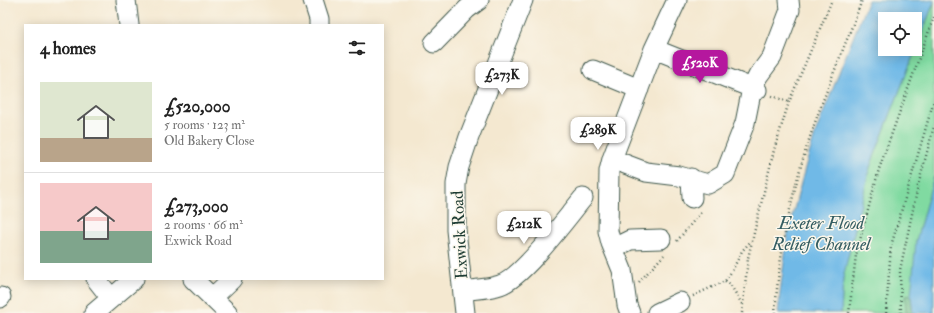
<!DOCTYPE html>
<meta charset="utf-8">
<style>
:root{--surface:#fff;--page:#f6f6f6;--text:#222;--muted:#767676;--line:#e0e0e0;--accent:#b5179e}
body{margin:0;font-family:"IM FELL Double Pica",serif;background:var(--page);color:var(--text);height:100vh;display:flex;flex-direction:column;font-size:15px;white-space:nowrap}
*{box-sizing:border-box;margin:0}
p{font-size:13px;color:var(--muted)}
.icon{flex:none;width:22px;height:22px;fill:none;stroke:currentColor;stroke-width:2;stroke-linecap:round;stroke-linejoin:round}
.map{position:relative;flex:1;overflow:hidden}
.sheet{position:absolute;left:24px;top:24px;width:360px;height:256px;display:flex;flex-direction:column;background:var(--surface);border-radius:0px;box-shadow:0 2px 10px #0003}
.sheet>*{flex:none}
.controls{position:absolute;left:878px;top:12px;display:grid;gap:8px}
.controls a{display:grid;place-items:center;width:44px;height:44px;border-radius:0px;background:var(--surface);box-shadow:0 2px 10px #0003;font-size:20px}
.price{position:absolute;translate:-50% -34px;padding:0 9px;border-radius:8px;background:#fff;color:#222;font-size:13px;line-height:26px;filter:drop-shadow(0 1px 2px #0008)}
.price::after{content:'';position:absolute;left:50%;top:24px;width:12px;height:9px;margin-left:-6px;background:inherit;clip-path:polygon(0 0,100% 0,50% 100%)}
.price.on{background:var(--accent);color:#fff}
ul{padding:0;list-style:none}
li{display:flex;align-items:center;gap:12px;height:100px;padding:0 16px}
li+li{border-top:1px solid var(--line)}
li span{display:grid;place-items:center;flex:none;width:112px;height:80px;border-radius:0px;color:#555}
li>.icon{margin-inline-start:auto}
span .icon{width:48px;height:48px;fill:#fffc;stroke-width:1}
li b{font-size:17px}
h2{display:flex;justify-content:space-between;align-items:center;height:48px;padding:0 16px;font-size:17px}
.map>svg:first-child{display:block}
.green{fill:#80daa1;stroke:#508c6a}
.forest{fill:#68ba87;stroke:#447c5e}
.water{fill:#6fb9e7;stroke:#477b8e;fill-rule:evenodd}
.lines{fill:none;stroke-linecap:round;stroke-linejoin:round}
.minor-casing{stroke:#3f574b;stroke-width:21}
.path{stroke:#3f574b;stroke-width:2.5;stroke-dasharray:1 3;stroke-linecap:butt}
.minor{stroke:#fff;stroke-width:19}
.labels{text-anchor:middle;stroke-width:3;stroke-linejoin:round;paint-order:stroke}
.street-label{font-size:17px;fill:#1f3d34;stroke:#fbf7ec}
.water-label{font-size:18px;font-style:italic;fill:#335c61;stroke:#fbf7ec}
</style>
<div class="map">
<svg width="934" height="313" viewBox="0 0 934 313">
<rect width="100%" height="100%" fill="#fbf7ec"/>
<filter id="ink" filterUnits="userSpaceOnUse"><feTurbulence type="fractalNoise" baseFrequency=".025" numOctaves="2"/><feDisplacementMap in="SourceGraphic" scale="8" xChannelSelector="R" yChannelSelector="G"/><feConvolveMatrix kernelMatrix="1 2 1 2 8 2 1 2 1" color-interpolation-filters="sRGB"/></filter>
<filter id="wash" filterUnits="userSpaceOnUse"><feTurbulence type="fractalNoise" baseFrequency=".012" numOctaves="4" result="noise"/><feDisplacementMap in="SourceGraphic" scale="16" xChannelSelector="R" yChannelSelector="G"/><feGaussianBlur stdDeviation="0.9" result="paint"/><feColorMatrix in="noise" values="0 0 0 0 0 0 0 0 0 0 0 0 0 0 0 0 0 1.4 0 .05"/><feComposite in="paint" operator="in"/></filter>
<g filter="url(#wash)">
<rect width="100%" height="100%" fill="#f4e8d0"/>
<path class="green" d="M934 2V176L916 241 913 313H841L843 278 870 167Z"/>
<path class="forest" d="M911 295 913 313H906L905 296Z"/>
<path class="water" d="M868 0H934V2L870 167 843 278 841 313H778L780 292 788 232 806 164 816 131ZM885 19H915V49H885Z
M934 176V313H913L911 295 916 241Z"/>
</g>
<g filter="url(#ink)">
<g class="lines">
<g class="minor-casing">
<path id="minor" d="M126 0 129 25
M313 0 319 19V25
M434 43 467 9 479 0
M654 49 757 90
M593 70 639 89
M612 159 646 172 679 176 708 184 725 174 745 123 752 88 758 76 772 57 790 10 789 0
M691 178 692 198
M614 248 630 240 661 239
M96 279 111 298
M193 279 228 313
M463 291C475 289 488 289 500 285 522 278 566 219 583 198
M0 298 1 297
M212 298 232 279
M94 313 134 279
M465 313 456 230V184L459 167 469 137 523 0
M630 313 627 305 622 270 611 243 608 231 609 171 612 159 654 49 677 0
M657 313 680 302"/>
</g>
<path class="path" d="M772 96 789 102
M677 241 702 211
M725 281 730 284 742 304
M639 282 664 255
M693 296 725 281 732 271 742 251 751 241
M742 313 748 258 774 150 789 102 832 0
M775 313C779 252 792 189 812 131 827 87 846 44 862 0
M849 313 856 255 879 169 934 17
M886 313 891 246 934 100
M901 313 900 270 918 186 934 126"/>
<use href="#minor" class="minor"/>
</g>
</g>
<g class="labels">
<g class="street-label">
<text transform="translate(459 235) rotate(-93)" y="6">Exwick Road</text>
</g>
<g class="water-label">
<text x="821" y="229">Exeter Flood<tspan x="821" dy="21">Relief Channel</tspan></text>
</g>
</g>
</svg>
<div class="controls">
<a><svg class="icon" aria-label="locate" viewBox="0 0 24 24"><circle cx="12" cy="12" r="6"/><path d="M12 2v4M12 18v4M2 12h4M18 12h4"/></svg></a>
</div>
<b class="price on" style="left:700px;top:84px">£520K</b>
<b class="price" style="left:502px;top:96px">£273K</b>
<b class="price" style="left:598px;top:151px">£289K</b>
<b class="price" style="left:524px;top:245px">£212K</b>
<section class="sheet">
<h2>4 homes<svg class="icon" aria-label="filters" viewBox="0 0 24 24"><path d="M4 7h16M4 17h16"/><circle cx="9" cy="7" r="2"/><circle cx="15" cy="17" r="2"/></svg></h2>
<ul>
<li><span style="background:linear-gradient(#dfe7d0 70%,#b9a48a 0)"><svg class="icon" aria-label="home" viewBox="0 0 24 24"><path d="M3 11l9-7 9 7M6 9v11h12V9"/></svg></span><div><b>£520,000</b><p>5 rooms · 123 m²</p><p>Old Bakery Close</p></div></li>
<li><span style="background:linear-gradient(#f6c9c9 60%,#7fa58c 0)"><svg class="icon" aria-label="home" viewBox="0 0 24 24"><path d="M3 11l9-7 9 7M6 9v11h12V9"/></svg></span><div><b>£273,000</b><p>2 rooms · 66 m²</p><p>Exwick Road</p></div></li>
</ul>
</section>
</div>
